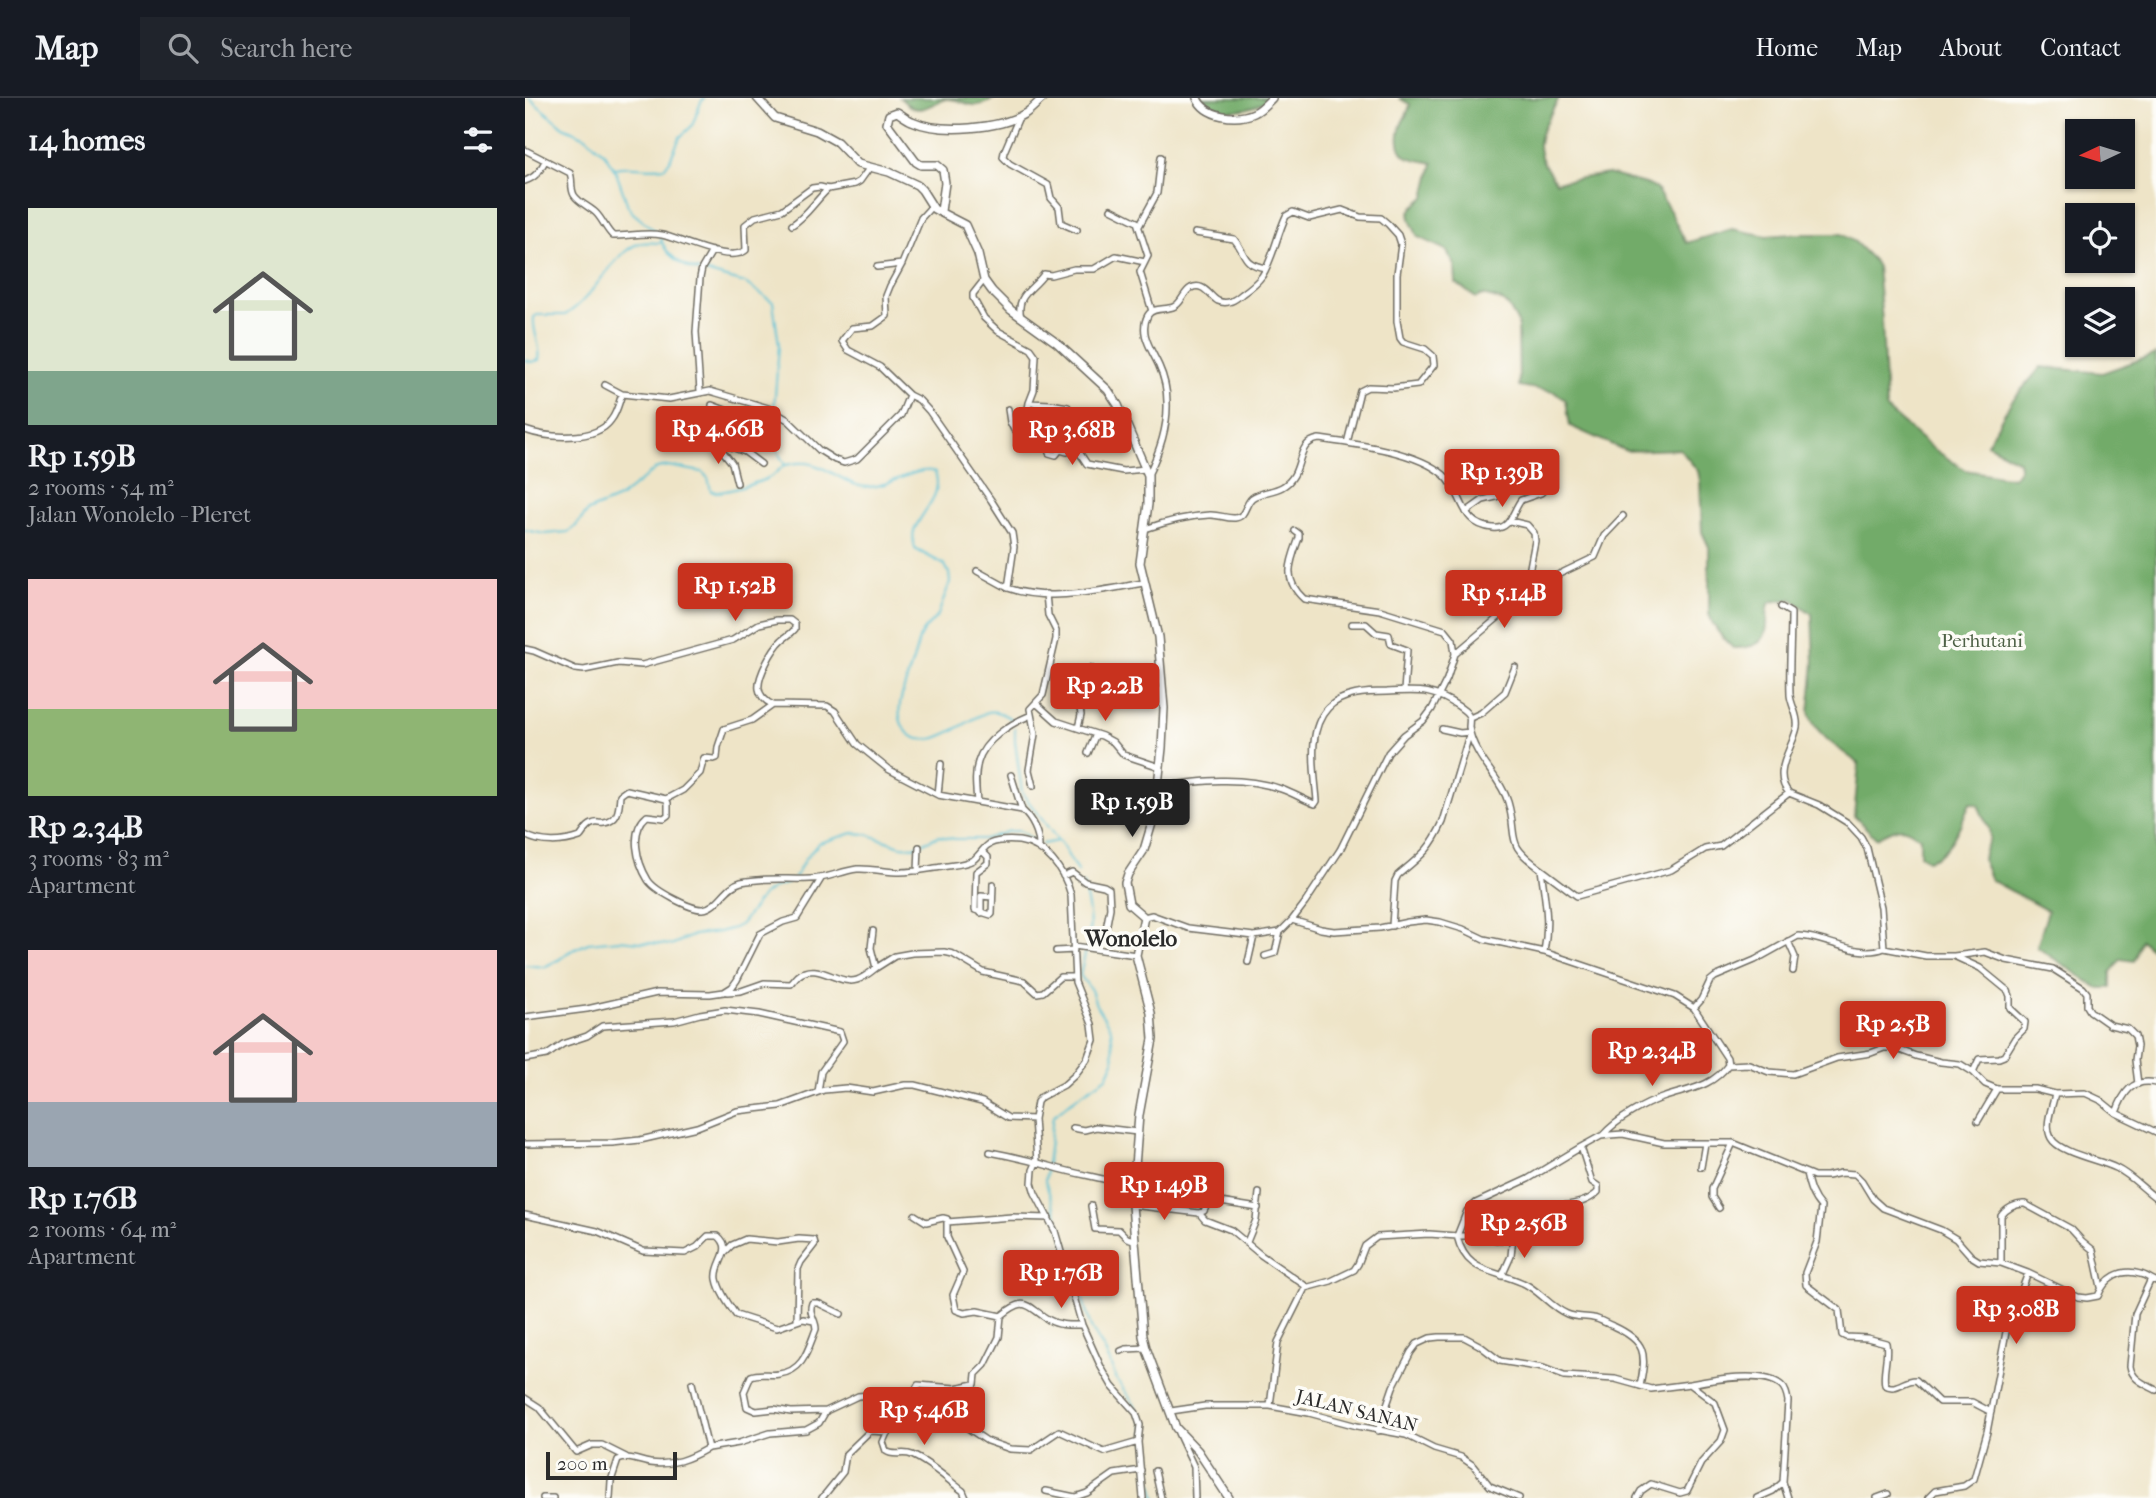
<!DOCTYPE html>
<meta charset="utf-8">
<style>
:root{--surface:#171b24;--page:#20242c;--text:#f1f3f6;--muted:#9ea1a6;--line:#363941;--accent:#c8321e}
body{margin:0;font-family:"IM FELL French Canon",serif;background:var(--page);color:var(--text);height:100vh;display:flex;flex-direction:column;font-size:26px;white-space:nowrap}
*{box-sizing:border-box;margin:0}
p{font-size:23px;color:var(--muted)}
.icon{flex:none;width:38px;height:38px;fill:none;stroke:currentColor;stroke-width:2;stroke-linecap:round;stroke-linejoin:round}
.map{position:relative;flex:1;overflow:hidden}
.side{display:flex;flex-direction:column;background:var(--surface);width:525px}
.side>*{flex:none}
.needle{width:46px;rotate:266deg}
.buttons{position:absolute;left:1540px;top:21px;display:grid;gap:14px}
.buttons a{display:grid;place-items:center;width:70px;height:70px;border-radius:0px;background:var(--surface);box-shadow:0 2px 5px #0004;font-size:35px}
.scale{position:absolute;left:21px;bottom:18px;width:131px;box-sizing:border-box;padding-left:7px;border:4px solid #2b2b2b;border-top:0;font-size:19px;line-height:24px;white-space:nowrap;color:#2b2b2b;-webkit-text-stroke:5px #fdfcf7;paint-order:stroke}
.price{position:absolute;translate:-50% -60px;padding:0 16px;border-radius:7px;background:var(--accent);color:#fff;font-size:23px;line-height:46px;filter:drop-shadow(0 2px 4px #0008)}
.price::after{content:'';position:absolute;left:50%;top:42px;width:21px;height:16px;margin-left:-10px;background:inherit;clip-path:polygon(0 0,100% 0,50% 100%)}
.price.current{background:#222;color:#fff}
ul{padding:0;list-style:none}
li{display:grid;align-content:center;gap:14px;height:371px;padding:0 28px}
li span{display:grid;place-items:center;height:217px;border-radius:0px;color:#555}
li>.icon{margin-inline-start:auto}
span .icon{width:126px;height:126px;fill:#fffc;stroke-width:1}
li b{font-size:30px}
h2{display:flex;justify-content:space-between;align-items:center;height:84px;padding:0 28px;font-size:30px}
header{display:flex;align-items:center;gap:42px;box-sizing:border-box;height:98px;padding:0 35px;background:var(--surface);border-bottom:2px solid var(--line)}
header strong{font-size:33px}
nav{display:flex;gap:38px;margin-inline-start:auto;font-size:24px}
.search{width:490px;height:63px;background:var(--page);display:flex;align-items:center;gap:18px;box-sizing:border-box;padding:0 24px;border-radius:0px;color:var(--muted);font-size:26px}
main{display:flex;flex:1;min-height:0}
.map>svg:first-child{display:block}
.forest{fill:#72ab69;stroke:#4e6b4a;stroke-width:2}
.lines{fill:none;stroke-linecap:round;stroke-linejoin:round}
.stream{stroke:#57c0d4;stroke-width:2}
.street-casing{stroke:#6f6c62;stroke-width:8}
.secondary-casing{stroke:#6f6c62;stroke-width:10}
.street{stroke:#fff;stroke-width:5}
.secondary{stroke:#fff;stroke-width:7}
.labels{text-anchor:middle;stroke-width:7;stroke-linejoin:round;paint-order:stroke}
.park-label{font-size:19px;fill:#4e6146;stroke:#fdfcf7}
.street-label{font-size:19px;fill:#2b2b2b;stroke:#fdfcf7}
.quarter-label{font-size:23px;font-weight:bold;fill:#2b2b2b;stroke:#fdfcf7}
</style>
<header>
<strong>Map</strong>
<div class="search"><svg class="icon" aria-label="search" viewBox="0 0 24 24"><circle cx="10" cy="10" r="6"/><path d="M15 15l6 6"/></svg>Search here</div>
<nav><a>Home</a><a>Map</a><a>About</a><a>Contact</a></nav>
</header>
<main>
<section class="side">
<h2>14 homes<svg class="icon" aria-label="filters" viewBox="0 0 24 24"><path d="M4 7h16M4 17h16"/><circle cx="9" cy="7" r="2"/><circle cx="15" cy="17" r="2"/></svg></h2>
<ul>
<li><span style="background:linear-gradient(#dfe7d0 75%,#7fa58c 0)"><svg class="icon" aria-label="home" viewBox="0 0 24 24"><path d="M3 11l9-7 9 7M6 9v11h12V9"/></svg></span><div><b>Rp 1.59B</b><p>2 rooms · 54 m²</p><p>Jalan Wonolelo - Pleret</p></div></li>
<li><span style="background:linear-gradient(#f6c9c9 60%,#8fb573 0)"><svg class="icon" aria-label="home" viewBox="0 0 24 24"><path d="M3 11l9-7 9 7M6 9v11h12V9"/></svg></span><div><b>Rp 2.34B</b><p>3 rooms · 83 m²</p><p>Apartment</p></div></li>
<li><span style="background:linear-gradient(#f6c9c9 70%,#9aa5b1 0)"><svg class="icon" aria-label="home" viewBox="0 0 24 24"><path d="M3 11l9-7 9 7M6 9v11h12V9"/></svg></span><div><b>Rp 1.76B</b><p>2 rooms · 64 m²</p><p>Apartment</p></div></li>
</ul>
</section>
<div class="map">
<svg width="1631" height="1400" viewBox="0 0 1631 1400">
<rect width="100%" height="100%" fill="#fdfcf7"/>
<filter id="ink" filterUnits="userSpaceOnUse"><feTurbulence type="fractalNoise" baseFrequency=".0143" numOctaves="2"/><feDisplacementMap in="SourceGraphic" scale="14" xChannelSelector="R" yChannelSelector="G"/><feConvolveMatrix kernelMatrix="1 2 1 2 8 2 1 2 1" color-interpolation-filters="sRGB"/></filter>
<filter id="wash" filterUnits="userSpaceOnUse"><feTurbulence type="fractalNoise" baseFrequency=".00686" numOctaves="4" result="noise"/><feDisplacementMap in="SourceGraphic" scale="28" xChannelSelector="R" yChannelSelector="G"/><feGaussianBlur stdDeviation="1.57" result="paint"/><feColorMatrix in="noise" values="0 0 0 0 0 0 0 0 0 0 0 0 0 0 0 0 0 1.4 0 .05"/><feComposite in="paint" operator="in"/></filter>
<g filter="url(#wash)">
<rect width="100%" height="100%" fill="#eee4c7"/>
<path class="forest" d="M375 0H470C446 16 440 0 421 1 411 3 399 14 389 10 384 9 379 3 375 0Z
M678 0H745C728 13 691 20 678 0Z
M874 0H1034C1015 37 1002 47 1031 84L1083 76 1124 87 1131 91 1145 113 1161 145 1207 131 1242 138 1267 136H1316L1330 144 1348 162 1352 169 1357 222 1361 311 1406 349 1440 372 1488 380 1495 370 1494 363 1462 346 1486 304 1516 269 1577 275 1631 256V855L1616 842 1609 863 1596 861 1586 874V890H1573L1512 849 1523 813 1466 782 1458 763 1459 755 1465 740 1464 731 1453 707 1445 705C1436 725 1425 758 1402 762L1395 757V740C1376 724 1372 730 1351 740L1329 718 1334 666C1317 652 1289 637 1284 614L1289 565 1287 516 1267 501 1245 504C1240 514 1244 523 1241 533 1238 549 1220 550 1208 550 1197 540 1188 530 1184 516V449L1177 434 1175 383 1173 373 1155 351 1101 353 1045 328 1041 302 1029 294 994 288 993 225 983 208 976 202 957 197 951 200 931 185 930 167 921 152 893 139 886 124 884 116 888 109 900 99 908 65C900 63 887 62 881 58 870 49 873 32 879 21 882 16 884 13 885 6Z"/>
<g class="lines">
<path class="stream" d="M4 0 38 29 61 39 79 55 91 74 103 108 108 115 130 133
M90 70C106 66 123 72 140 69L145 62 155 39 167 28 176 4 179 0
M136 140C138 155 159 170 174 173
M180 174 220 185 248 204 254 247 249 311
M0 262 6 264 14 262C17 247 7 235 9 219L12 217H40C69 200 85 159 112 146 119 143 128 145 135 145
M249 317C247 334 250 352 260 367 267 366 275 364 282 365 303 368 321 388 343 389 365 389 393 367 410 374 419 398 396 413 389 433 387 439 389 445 390 451L420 467 424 475 425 484 413 517 398 533 394 541C390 559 383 576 378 594 374 606 372 619 379 630 399 661 441 621 463 614 471 612 482 617 488 623
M0 432 20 436 43 434 50 429 63 413 94 400 132 370 143 368 177 374 183 380 186 393C196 397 236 384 247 378 252 375 255 370 260 367
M490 630V643L497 695 538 749 553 775
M517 746 533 743
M270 779 280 761 294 745 328 735 341 736 376 748 389 749 414 738 430 741H460L484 733H495L512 745
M558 786C563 806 568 827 562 847
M561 852 555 877 566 892 571 907 586 931 589 963 582 979 552 999 528 1018 520 1083 547 1162 566 1230 580 1253 592 1282 609 1306 619 1326 623 1348 624 1377 631 1400
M0 867 19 869 35 861 42 855 63 845 94 842 146 847 169 837 194 834 209 830 216 826 238 797 252 788 263 785"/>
</g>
</g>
<g filter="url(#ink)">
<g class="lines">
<g class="street-casing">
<path id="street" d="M494 19 479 54 478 59 485 66 523 87 526 100 534 109 536 125 552 132
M0 52 45 75C48 82 45 90 49 97 54 105 65 109 71 115 78 122 81 132 88 138 104 138 122 134 137 137 156 141 205 166 221 152L220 127 230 119 257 112 287 90 295 89 303 91 330 86 335 83 345 69
M0 83C11 79 15 73 20 63
M586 111 612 124 623 158 615 174 627 213
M267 127C282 118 290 103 303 91
M614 128 632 95 636 59
M670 135 709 141C722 156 716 166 741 170
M352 169 377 166
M459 182 448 196V200L459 220 473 233 506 251 511 258 509 292 504 305 499 333 504 336H531
M496 219C490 197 508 192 519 176L526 177 549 171H569L591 158 620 164
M80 287 97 296 144 301 185 293 243 310 263 322 294 352 310 362 319 365 332 361 376 317 384 297 355 269 323 252 317 243 327 230 348 228 362 218 361 198 365 188 377 166 396 120 407 108
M175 293 171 234 175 180 177 170 187 153
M384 297 394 302 404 313 466 402 487 435 489 449 483 490C525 505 576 492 619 485
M504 305 525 306 543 309 554 354 562 366 598 373 621 371
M230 306 220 354 236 366
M483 311 485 324 489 332 500 334
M185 324 223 337
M0 332C22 340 71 344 86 322 92 315 94 304 97 296
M520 336 524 355 531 357 535 352 542 354
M192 346 207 365 212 385
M220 354 185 341 187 307 227 322
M623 377C634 355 643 329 642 304 642 292 639 279 634 268 627 252 613 235 623 217 628 209 640 212 648 209 657 206 658 194 666 190 679 184 684 198 693 203 703 207 710 202 717 196 724 191 732 185 737 178 748 161 752 137 761 118L768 114 784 120 817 112 835 119 856 120 863 126 873 137 876 146 872 176V223L875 240 878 244 900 251 908 258 909 267 893 287 868 290 843 289 835 293 822 345
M941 414 958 402 971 399 970 378
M985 423 1002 427 1009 435 1010 443 1005 469 1001 501
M620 431C640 424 663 418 684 417 693 416 702 421 710 420 721 419 720 406 727 400 735 394 748 394 757 389 781 376 768 345 794 341 831 346 891 353 919 377 940 396 934 427 968 430 986 432 987 414 996 402L1016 395 1020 391
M452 473 483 490
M1256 509 1266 515C1266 542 1264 570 1265 597 1266 608 1274 618 1272 629 1268 650 1246 675 1264 695
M827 526H841L851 535 864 537 866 546 882 552 879 593
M0 551 9 553 50 571 59 572 93 565 117 567 208 542 234 526 252 522H265L270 526V531C266 536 262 538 257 542 248 550 232 579 234 591 235 599 242 604 248 607L302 608 310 613 332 646 363 671 413 697 497 712C507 721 514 735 514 748
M930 556 988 507 1008 498 1026 480 1070 459 1079 438 1098 418
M511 605 531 623 577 638 588 644 599 657 635 669
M945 620 956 615 980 594 990 569
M553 630 556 617 553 597 566 570
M563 655 571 636
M486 677 497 712
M508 688 504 672 510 636 505 611 518 597 531 541V533L523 517 521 496
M632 689C674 683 715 677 756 691 768 695 779 702 790 706L792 703C790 674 781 633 803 610 817 595 842 594 862 594 893 593 906 590 933 608 937 611 943 614 944 619 945 621 944 627 944 629 945 638 949 647 953 654 962 671 978 686 983 704 994 742 978 744 1016 771 1020 803 1025 822 1019 854
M413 697 416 666
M141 701 158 692 175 675 179 660 189 661 192 660 193 649 199 631 227 622 248 607
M452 704C451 691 449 677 453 664 459 642 486 625 506 617
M0 737C16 746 38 745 55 739 59 735 61 728 67 726 74 723 71 726 79 725 94 723 94 710 95 697L102 692 141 701 143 705V717L139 720 122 718C104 733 112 764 123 782 129 792 166 812 178 811 194 809 200 788 216 784 239 779 262 782 285 781 302 781 316 773 332 771 346 770 361 774 375 774 389 774 403 771 417 769 427 767 439 767 448 762 454 758 457 751 463 747 469 742 486 742 494 743 521 747 539 772 546 797L550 884 567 926 569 942 562 961 550 977 539 987 516 999 512 1004 509 1021 512 1063 508 1072 507 1085 510 1095 530 1133 557 1227 576 1269 587 1288 611 1315 615 1327 613 1344 618 1400
M457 753 463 759V765L451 774 450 812 466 817 467 816 468 786
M1016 771 1052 798 1146 772 1180 751 1196 748 1264 695 1294 707 1323 725 1336 739 1342 750 1356 809 1359 850
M393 773 394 749
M538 778 547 774 560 784 579 788 584 791 585 810 580 836
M456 815V798L467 799
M619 819 627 817 663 830 729 838 755 834 767 822 796 831 809 833 855 830 883 824 901 822 915 824 938 831 959 841 1019 854 1150 898 1169 910 1202 960 1203 967
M767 822 780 805 815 752 863 655 879 637 898 623 907 611 922 581 930 556 928 542 920 532 855 512 779 501C757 481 765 464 774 440V436L770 433
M867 828 870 783 873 777C897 757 905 752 918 724L945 634 935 635 917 631
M1263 843 1270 859 1268 873
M549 848 611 857
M531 853 549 852
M740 858 750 855 755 834
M1429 858 1460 854 1481 862 1528 871 1558 890 1562 895V908L1565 913 1585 927 1603 931 1610 938 1612 948 1610 962 1613 986
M723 864 729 838
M351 870 370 858 387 855 419 854 428 856 458 874 499 883 512 895 518 894 535 879H549
M202 894 216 893 239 885 266 886C268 884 270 881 273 878 291 862 314 888 332 882 338 880 346 874 351 870L346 850 348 833
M1169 910 1176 902 1185 883 1190 879 1230 862 1273 838C1299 838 1333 861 1359 850L1401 858H1429L1455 870 1483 893 1485 898V910L1500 924 1499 931 1490 940 1479 958 1474 960 1454 961 1448 974
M0 919 62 911 132 895 185 896 199 894 207 889 212 882 235 836 258 824 272 820 296 781
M0 961 22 957 38 946 62 938 77 928 149 923 175 916 200 912 234 916 315 934 318 943 296 974 293 994
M1530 996C1527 1010 1519 1027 1526 1040 1534 1055 1575 1062 1591 1070 1606 1077 1617 1090 1631 1100
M1591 1015C1598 995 1607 980 1631 985
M1453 1023 1472 991
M548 1030 559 1032 571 1029 612 1034
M1078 1037C1091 1022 1120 1005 1140 999 1164 991 1187 989 1203 967L1224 966 1244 974 1268 976 1312 960 1346 955 1359 950H1369L1391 958 1416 964 1435 966 1448 974 1460 986 1472 991H1510L1530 996 1560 995 1575 1002 1591 1015 1631 1034
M0 1046 87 1045 115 1042 172 1029 212 1013 255 1008 299 992 321 990 348 994 380 987H390L457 1004 483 1020 509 1021
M1056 1049 1067 1084 1073 1088V1094C1063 1104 1050 1106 1036 1108L1025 1121 1000 1125 983 1142H973L954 1138H932C941 1176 968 1171 998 1185 1014 1192 1025 1209 1042 1216 1051 1220 1060 1218 1068 1220 1075 1221 1082 1226 1088 1228 1121 1243 1122 1255 1115 1288
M465 1054C486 1058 507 1063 528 1069 554 1077 581 1080 607 1089
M1176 1069 1180 1045
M1281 1075C1284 1089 1287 1099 1296 1109L1292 1144 1280 1175 1281 1187 1314 1212 1317 1237 1321 1239 1342 1240 1361 1245C1364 1259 1357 1273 1360 1287 1371 1294 1380 1281 1391 1282L1414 1304H1447L1466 1314
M607 1107 674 1115 680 1122 706 1132 736 1157 782 1189
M566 1108 570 1131 594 1132 602 1140 609 1142
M1194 1110 1187 1099V1091L1208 1045
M674 1115 679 1113 683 1105 689 1103 733 1110
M0 1117 72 1133 118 1153 160 1155 172 1149 183 1138H193C210 1152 189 1165 192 1181 194 1193 204 1207 211 1217L252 1230 278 1221 289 1223
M390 1117 401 1124 418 1120 422 1121V1139L438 1174 428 1197 431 1212 439 1215 452 1213 476 1218
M422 1124 487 1119 524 1120
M722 1144 731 1122 734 1095
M200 1154 207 1147 221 1141 253 1144 274 1141 289 1142 290 1146 276 1164 273 1171 272 1223
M1476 1165V1118C1481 1111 1491 1105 1500 1106L1546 1131 1557 1143 1568 1152 1576 1189
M977 1178 986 1158 988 1138
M1626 1181 1610 1216 1605 1268C1607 1282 1620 1286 1631 1292
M1540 1215 1546 1196
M596 1253 601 1251 621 1250
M167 1285 183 1350 214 1345 245 1335 281 1332 294 1325 301 1313 333 1298 345 1297 354 1300 382 1295 399 1301 408 1319 432 1323 462 1343 485 1351 506 1352 534 1333 579 1354 613 1344
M1165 1286C1186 1282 1238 1272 1256 1287 1261 1291 1262 1297 1263 1303L1258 1384 1263 1400
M388 1296 393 1287 430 1290 450 1286 451 1276 460 1267 474 1239 476 1218C502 1197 501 1208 524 1222 534 1228 546 1227 557 1227
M0 1300 14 1309 51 1354 67 1347H77L101 1359
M354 1300 366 1326 358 1344 361 1353C369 1359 378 1353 387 1357 405 1365 422 1381 438 1393L441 1400
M745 1308 753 1244 780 1190 806 1183 829 1172 833 1166 840 1148 852 1139 904 1136 932 1138 942 1113 951 1105 1003 1081 1056 1049 1076 1038 1085 1037 1098 1036 1139 1045H1208L1289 1078H1302L1316 1075 1330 1076 1337 1083 1348 1101 1358 1110 1416 1132 1431 1141 1446 1158 1454 1163 1476 1165 1503 1175
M301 1313 266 1314 249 1311 231 1313 222 1309 219 1294 226 1278C236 1274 244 1278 254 1276 279 1273 283 1251 291 1231 291 1221 283 1216 287 1205H293L316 1216
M646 1313 680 1308H745L784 1315 832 1328 881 1337 909 1351 936 1359 949 1368 965 1388 994 1400
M853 1333 868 1289 886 1254 892 1246 905 1240 914 1239H939L954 1247 975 1263 1018 1270 1039 1278 1090 1281 1126 1291 1165 1286 1190 1305 1200 1332 1196 1343 1176 1365 1162 1393 1155 1395 1126 1386 1116 1393 1112 1400
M653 1335 669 1369 670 1400
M630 1373 636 1400
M521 1393 550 1399 562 1395 589 1376 616 1372
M18 1400H28
M85 1400 86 1383 93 1362C104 1357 113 1363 125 1365 147 1368 164 1361 183 1350
M297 1400 318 1374 321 1356 345 1333 364 1334
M1232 1400 1248 1393 1258 1384
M1352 1400 1363 1396
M1403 1400 1410 1393 1439 1388 1449 1381 1462 1334 1481 1234 1503 1175 1553 1199 1562 1200 1573 1198C1580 1180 1596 1170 1615 1176 1621 1177 1625 1181 1631 1183"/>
</g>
<g class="secondary-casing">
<path id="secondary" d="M232 0 250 20 292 33 312 44 333 66 364 74 392 87 397 92 409 111 440 127 453 156 459 182 467 193 486 212 532 245 583 292 593 307 623 377V406L615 465 633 539 639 610 637 650 630 715 619 752 603 776 600 785 604 806 619 819 611 857 626 915 628 941 614 1017 607 1107 618 1238 621 1250 651 1330 673 1353 704 1400
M672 0C680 19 711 23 729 15 736 12 742 5 747 0
M416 113 420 85 418 72 412 67H396L391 64 362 25 364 17 372 14C377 17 382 21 387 23 415 36 475 31 501 15 507 11 512 5 518 0"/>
</g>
<use href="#street" class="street"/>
<use href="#secondary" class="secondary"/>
</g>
</g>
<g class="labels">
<g class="park-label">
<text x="1457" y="549">Perhutani</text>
</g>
<g class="street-label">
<text transform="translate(832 1312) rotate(14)" y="7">JALAN SANAN</text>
</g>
<g class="quarter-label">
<text x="606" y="848">Wonolelo</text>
</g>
</g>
</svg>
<div class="buttons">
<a><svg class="needle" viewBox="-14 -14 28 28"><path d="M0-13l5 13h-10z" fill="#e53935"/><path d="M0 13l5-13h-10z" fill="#9ea1a6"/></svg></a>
<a><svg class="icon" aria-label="locate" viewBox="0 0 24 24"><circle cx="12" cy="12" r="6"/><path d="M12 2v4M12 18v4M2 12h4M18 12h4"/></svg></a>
<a><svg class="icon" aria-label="layers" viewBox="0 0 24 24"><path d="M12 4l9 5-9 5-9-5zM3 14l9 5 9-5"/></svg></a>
</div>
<div class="scale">200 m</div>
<b class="price" style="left:193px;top:368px">Rp 4.66B</b>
<b class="price" style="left:547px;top:369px">Rp 3.68B</b>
<b class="price" style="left:977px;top:411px">Rp 1.39B</b>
<b class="price" style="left:210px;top:525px">Rp 1.52B</b>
<b class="price" style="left:979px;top:532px">Rp 5.14B</b>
<b class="price" style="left:580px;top:625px">Rp 2.2B</b>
<b class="price current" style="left:607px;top:741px">Rp 1.59B</b>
<b class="price" style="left:1368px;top:963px">Rp 2.5B</b>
<b class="price" style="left:1127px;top:990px">Rp 2.34B</b>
<b class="price" style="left:639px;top:1124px">Rp 1.49B</b>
<b class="price" style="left:999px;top:1162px">Rp 2.56B</b>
<b class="price" style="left:536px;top:1212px">Rp 1.76B</b>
<b class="price" style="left:1491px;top:1248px">Rp 3.08B</b>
<b class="price" style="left:399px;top:1349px">Rp 5.46B</b>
</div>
</main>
